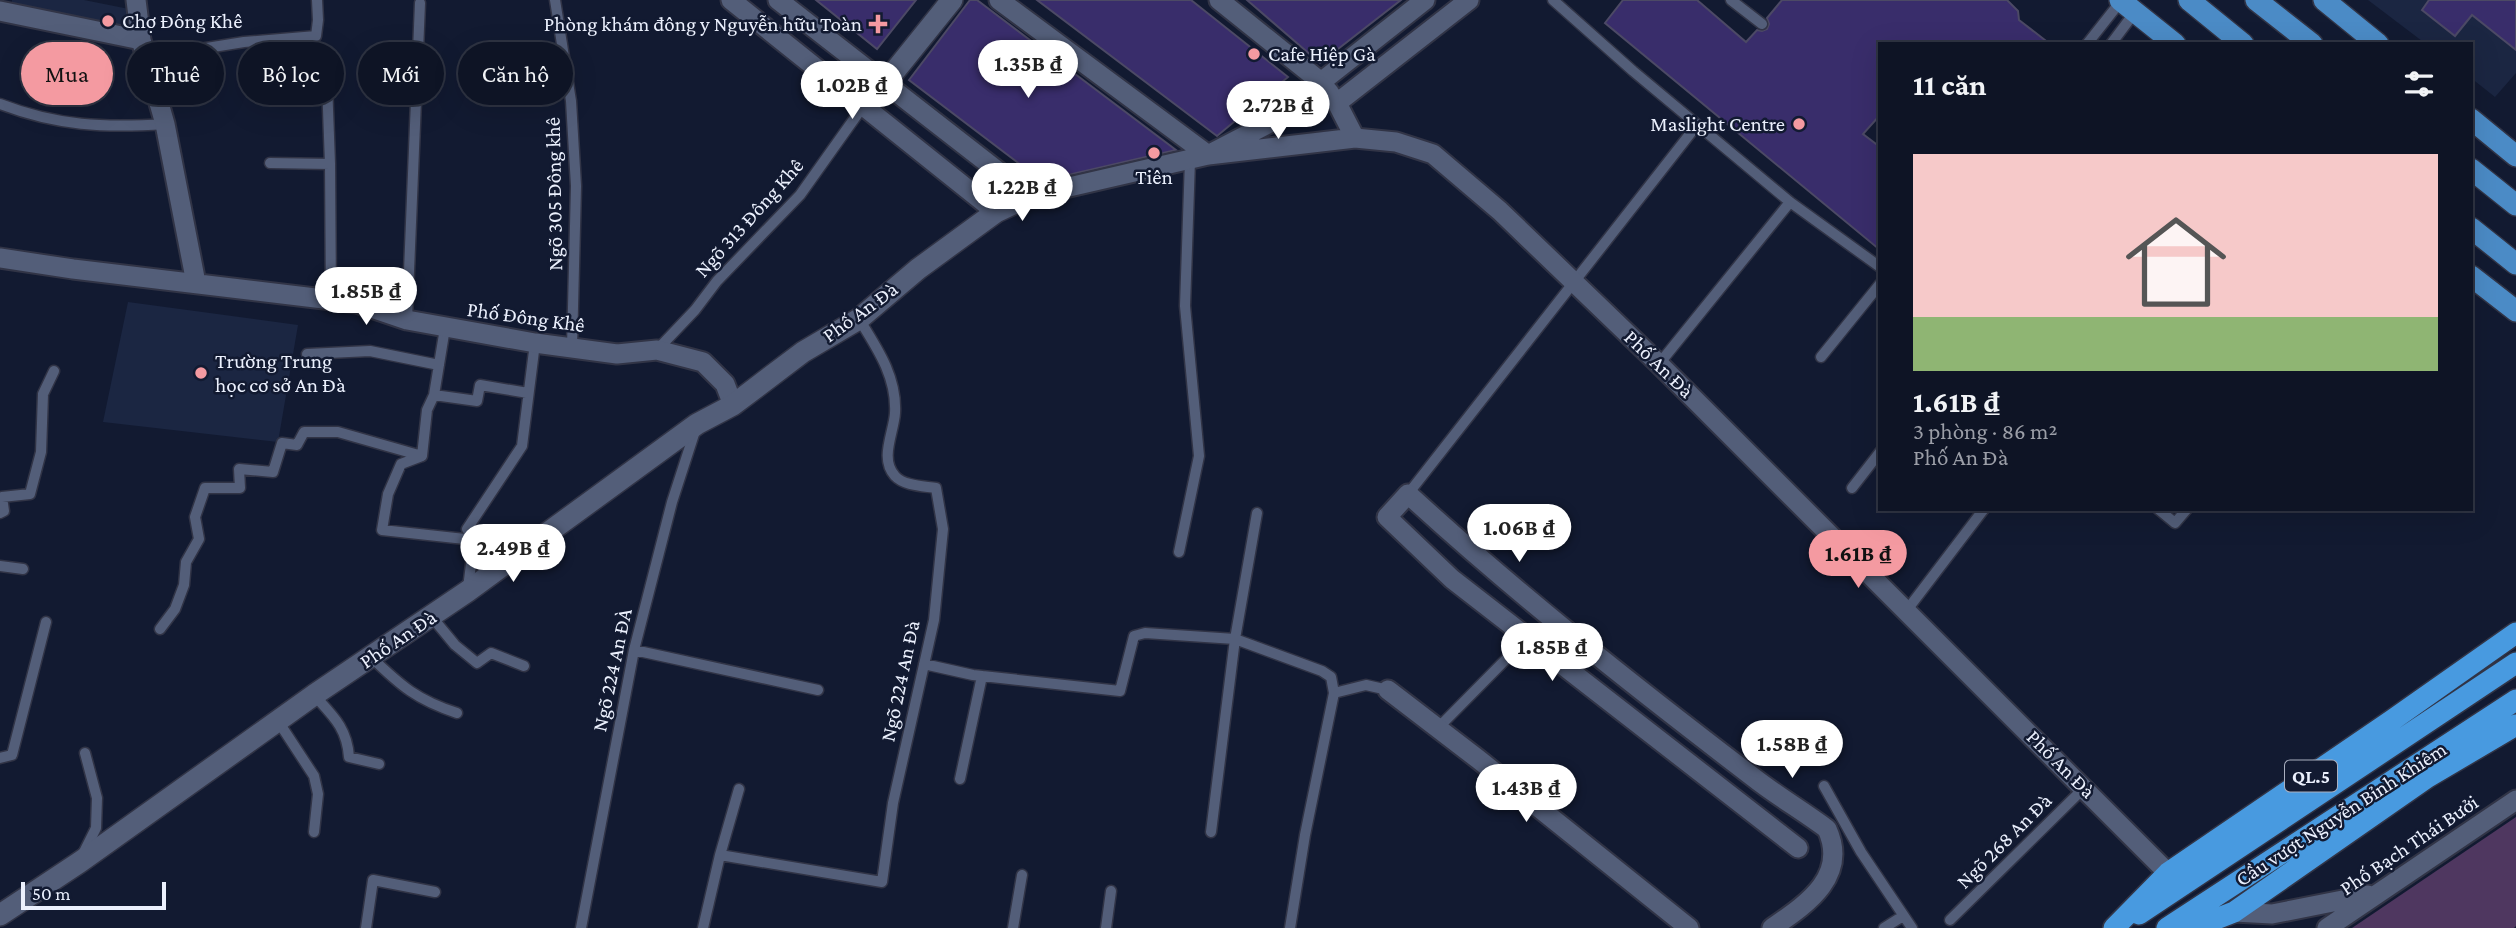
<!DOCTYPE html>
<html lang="vi">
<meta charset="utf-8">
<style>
:root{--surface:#0e1425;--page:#1c2132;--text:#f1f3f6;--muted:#9b9ea7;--line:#2e3342;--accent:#f49aa1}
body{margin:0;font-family:"Crimson Pro",serif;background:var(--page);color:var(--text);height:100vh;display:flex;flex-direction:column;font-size:26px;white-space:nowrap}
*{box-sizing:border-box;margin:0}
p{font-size:23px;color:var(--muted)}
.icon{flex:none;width:38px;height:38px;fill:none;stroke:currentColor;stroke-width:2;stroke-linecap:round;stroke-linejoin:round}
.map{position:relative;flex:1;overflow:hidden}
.side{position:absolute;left:1878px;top:42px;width:595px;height:469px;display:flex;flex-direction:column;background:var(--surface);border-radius:0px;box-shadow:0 7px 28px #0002,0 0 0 2px var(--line)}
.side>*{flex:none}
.guide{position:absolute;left:21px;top:42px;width:665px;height:63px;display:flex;gap:14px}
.scale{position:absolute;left:21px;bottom:18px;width:145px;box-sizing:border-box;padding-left:7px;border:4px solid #ebf0fd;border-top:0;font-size:19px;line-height:24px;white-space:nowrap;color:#ebf0fd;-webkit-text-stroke:5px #121a31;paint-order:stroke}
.price{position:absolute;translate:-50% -60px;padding:0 16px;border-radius:24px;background:#fff;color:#222;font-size:23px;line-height:46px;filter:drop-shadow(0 2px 4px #0008)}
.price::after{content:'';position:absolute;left:50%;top:42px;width:21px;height:16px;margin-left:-10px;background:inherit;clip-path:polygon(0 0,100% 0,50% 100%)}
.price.on{background:var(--accent);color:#111}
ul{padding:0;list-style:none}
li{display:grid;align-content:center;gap:14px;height:371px;padding:0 35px}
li+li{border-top:2px solid var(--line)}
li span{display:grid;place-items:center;height:217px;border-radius:0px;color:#555}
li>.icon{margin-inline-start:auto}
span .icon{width:126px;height:126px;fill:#fffc;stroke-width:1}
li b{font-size:30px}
h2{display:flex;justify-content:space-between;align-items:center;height:84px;padding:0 35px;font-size:30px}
.pill{padding:0 24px;border-radius:32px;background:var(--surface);box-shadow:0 7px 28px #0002,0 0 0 2px var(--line);font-size:24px;line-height:63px}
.pill.on{background:var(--accent);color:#111}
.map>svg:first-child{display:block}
.built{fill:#1b2642}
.green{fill:#4f3760}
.building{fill:#392d6b;stroke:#4c4965;stroke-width:2}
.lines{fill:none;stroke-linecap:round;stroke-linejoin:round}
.service-casing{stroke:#313446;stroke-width:13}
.minor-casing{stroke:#313446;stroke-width:23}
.tertiary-casing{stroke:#313446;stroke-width:24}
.primary-casing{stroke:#313446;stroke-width:24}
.trunk-casing{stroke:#313446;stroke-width:24}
.service{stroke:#535e79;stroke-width:10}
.minor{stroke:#535e79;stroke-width:19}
.tertiary{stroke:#535e79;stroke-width:21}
.primary{stroke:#4b8bc6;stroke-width:21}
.trunk{stroke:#489ae0;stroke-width:21}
.poi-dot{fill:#f49aa1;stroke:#121a31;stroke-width:2.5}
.labels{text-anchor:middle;stroke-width:5;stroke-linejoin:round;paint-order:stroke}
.shield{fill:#121a31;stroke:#aab0c0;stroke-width:2}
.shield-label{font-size:19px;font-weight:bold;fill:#ebf0fd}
.poi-label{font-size:21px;fill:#ebf0fd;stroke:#121a31;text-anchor:start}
.street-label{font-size:21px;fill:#ebf0fd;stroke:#121a31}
</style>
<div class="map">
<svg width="2516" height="928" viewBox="0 0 2516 928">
<rect width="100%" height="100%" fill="#121a31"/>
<path class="built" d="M12 0H84L134 10V32L12 7Z
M2368 0H2516V73L2495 97 2471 78V44H2426Z
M128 302 298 325 278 442 103 422Z"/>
<path class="green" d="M2516 817V926L2514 928H2352Z"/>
<path class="building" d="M816 0H916L877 49Z
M970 0H977L1176 150 1042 181 909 80Z
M1037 0H1191L1288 77 1217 136Z
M1247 0H1401L1320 63Z
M1623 0H1697L1746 42 1757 30 1762 31 1767 29 1769 24 1767 18 1782 0H2007L2018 11 2019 20 2050 44H1880V115L1863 134 1880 147V250L1605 23Z
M2429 0H2516V50L2472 15 2455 36 2422 10Z"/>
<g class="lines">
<g class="service-casing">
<path id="service" d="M555 0 571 101 576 186 572 347
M1553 0 1633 71 1790 202 1880 267
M1731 0 1762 24
M2087 44 2121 1
M2111 44 2135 12
M145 55H163L244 42 316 36 318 20 317 0
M327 82 330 164 331 300
M0 104C57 126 105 128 165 124
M270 163 330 164
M407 320 420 3
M445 328 434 395 427 410 422 456 401 464 388 494 382 530 474 540
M657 350 695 310 717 281 800 195 864 105
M307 354 370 351 439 365
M1821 357 1880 284
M1659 364 1790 202
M434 395 477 401 480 385 528 393
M1852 488 1880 452
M1408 494 1697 125
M2158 509 2175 523 2187 509
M0 513 4 511 2 497 30 494 41 452 43 394 54 371
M1179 552 1199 456 1185 306 1190 160
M0 566 23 569
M468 588 474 540 467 529 522 446 535 343
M1907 610 1984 509
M431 616 455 645 477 663 491 653 524 666
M160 629 175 609 184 585 186 562 199 539 195 517 205 488H240L239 469 273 472 282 443 297 445 304 432H338L422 456
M634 650 818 690
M371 657C401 686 417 700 457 713
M924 664 973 675 1120 691 1134 636 1145 633 1235 639 1322 671 1331 677 1334 693 1305 835 1290 928
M1334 693 1366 685 1388 690
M314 695C333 716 347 728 349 757L379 764
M278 721 314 776 318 794 314 832
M1438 728 1527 638
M0 758 12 755 46 622
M960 779 982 676
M1824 786 1861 852 1912 928
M1211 832 1235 639 1257 513
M84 852 96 828 97 798 85 753
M720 855 882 882 893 803 934 620 943 529 936 488C924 486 904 486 895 476 879 459 894 432 895 413 897 377 877 348 859 319
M1950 920 2084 788
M366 928 373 880 435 892
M581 928 634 650 672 502 695 431
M703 928 720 855 739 789
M1013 928 1022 875
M1106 928 1111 891
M1884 928 1903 916"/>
</g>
<g class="minor-casing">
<path id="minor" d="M136 0 141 40 165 124 196 283
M731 0 996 212
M778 0 1030 196 1208 155 1355 138 1396 142 1433 154 1500 211 1659 364 2168 873
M999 0 1208 155 1329 92
M1219 0 1321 82 1337 103 1355 138
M0 11 141 40
M1321 82 1425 0
M1337 103 1469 0
M0 258 73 269 357 303 407 320 535 343 617 354 657 350 703 362 725 384 733 405
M1388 690 1478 759 1689 928
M2234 912 2272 914 2368 895
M1772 928C1805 905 1849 877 1827 829 1803 811 1777 796 1753 777 1635 687 1517 594 1408 494L1387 517 1452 579 1798 848
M2327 928 2516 800"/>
</g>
<g class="tertiary-casing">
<path id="tertiary" d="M886 82 952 0
M0 915 80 862 314 695 468 591 697 424 733 405 803 352 859 319 918 269 996 212 1030 196"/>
</g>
<g class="primary-casing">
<path id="primary" d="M2120 0 2175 44
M2189 0 2243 44
M2256 0 2312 44
M2324 0 2378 44
M2471 119 2516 156
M2471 169 2516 205
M2471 228 2516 264
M2471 276 2516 311"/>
</g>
<g class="trunk-casing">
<path id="trunk" d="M2139 914 2516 663
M2114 928 2168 873 2391 721 2516 633
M2167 928 2516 700
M2193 928 2234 912 2428 777 2516 725"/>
</g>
<use href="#service" class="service"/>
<use href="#minor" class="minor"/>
<use href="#tertiary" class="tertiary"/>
<use href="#primary" class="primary"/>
<use href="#trunk" class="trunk"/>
</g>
<g class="poi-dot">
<circle cx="108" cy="21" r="7"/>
<path d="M874.5 13.5h7v7h7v7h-7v7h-7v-7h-7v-7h7z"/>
<circle cx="1254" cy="54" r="7"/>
<circle cx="1799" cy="124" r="7"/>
<circle cx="1154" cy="153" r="7"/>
<circle cx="201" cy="373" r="7"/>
</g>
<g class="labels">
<rect class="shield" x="2285" y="760.5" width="52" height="31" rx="5"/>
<g class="shield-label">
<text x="2311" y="783">QL.5</text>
</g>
<g class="poi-label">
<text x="122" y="28">Chợ Đông Khê</text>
<text x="862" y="31" text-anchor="end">Phòng khám đông y Nguyễn hữu Toàn</text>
<text x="1268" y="61">Cafe Hiệp Gà</text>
<text x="1785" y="131" text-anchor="end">Maslight Centre</text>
<text x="1154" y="184" text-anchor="middle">Tiên</text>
<text x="215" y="368">Trường Trung<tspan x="215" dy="24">học cơ sở An Đà</tspan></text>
</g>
<g class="street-label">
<text transform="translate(554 194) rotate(-91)" y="7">Ngõ 305 Đông khê</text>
<text transform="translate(749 218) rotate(-48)" y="7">Ngõ 313 Đông Khê</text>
<text transform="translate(860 312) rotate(-36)" y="7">Phố An Đà</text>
<text transform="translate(526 317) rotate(8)" y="7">Phố Đông Khê</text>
<text transform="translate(1659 364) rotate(44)" y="7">Phố An Đà</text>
<text transform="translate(398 639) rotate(-34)" y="7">Phố An Đà</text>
<text transform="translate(612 670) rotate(-78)" y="7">Ngõ 224 An ĐÀ</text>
<text transform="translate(900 681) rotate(-78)" y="7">Ngõ 224 An Đà</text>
<text transform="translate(2061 764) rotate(45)" y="7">Phố An Đà</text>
<text transform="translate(2341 814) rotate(-33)" y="7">Cầu vượt Nguyễn Bỉnh Khiêm</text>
<text transform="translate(2004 841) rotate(-45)" y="7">Ngõ 268 An Đà</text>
<text transform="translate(2409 845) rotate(-34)" y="7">Phố Bạch Thái Bưởi</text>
</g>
</g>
</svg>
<div class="scale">50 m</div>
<b class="price" style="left:1028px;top:100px">1.35B ₫</b>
<b class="price" style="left:852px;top:121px">1.02B ₫</b>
<b class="price" style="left:1278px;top:141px">2.72B ₫</b>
<b class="price" style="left:1022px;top:223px">1.22B ₫</b>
<b class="price" style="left:366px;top:327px">1.85B ₫</b>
<b class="price" style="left:1519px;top:564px">1.06B ₫</b>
<b class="price" style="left:513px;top:584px">2.49B ₫</b>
<b class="price on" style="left:1858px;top:590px">1.61B ₫</b>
<b class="price" style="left:1552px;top:683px">1.85B ₫</b>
<b class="price" style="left:1792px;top:780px">1.58B ₫</b>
<b class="price" style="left:1526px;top:824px">1.43B ₫</b>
<div class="guide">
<a class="pill on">Mua</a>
<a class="pill">Thuê</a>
<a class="pill">Bộ lọc</a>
<a class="pill">Mới</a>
<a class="pill">Căn hộ</a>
</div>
<section class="side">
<h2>11 căn<svg class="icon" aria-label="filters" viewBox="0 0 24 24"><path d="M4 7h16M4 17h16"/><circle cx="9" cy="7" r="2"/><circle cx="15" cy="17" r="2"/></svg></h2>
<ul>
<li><span style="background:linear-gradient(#f6c9c9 75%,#8fb573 0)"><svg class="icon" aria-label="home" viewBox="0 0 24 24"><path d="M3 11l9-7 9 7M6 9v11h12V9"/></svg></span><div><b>1.61B ₫</b><p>3 phòng · 86 m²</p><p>Phố An Đà</p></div></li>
</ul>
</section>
</div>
